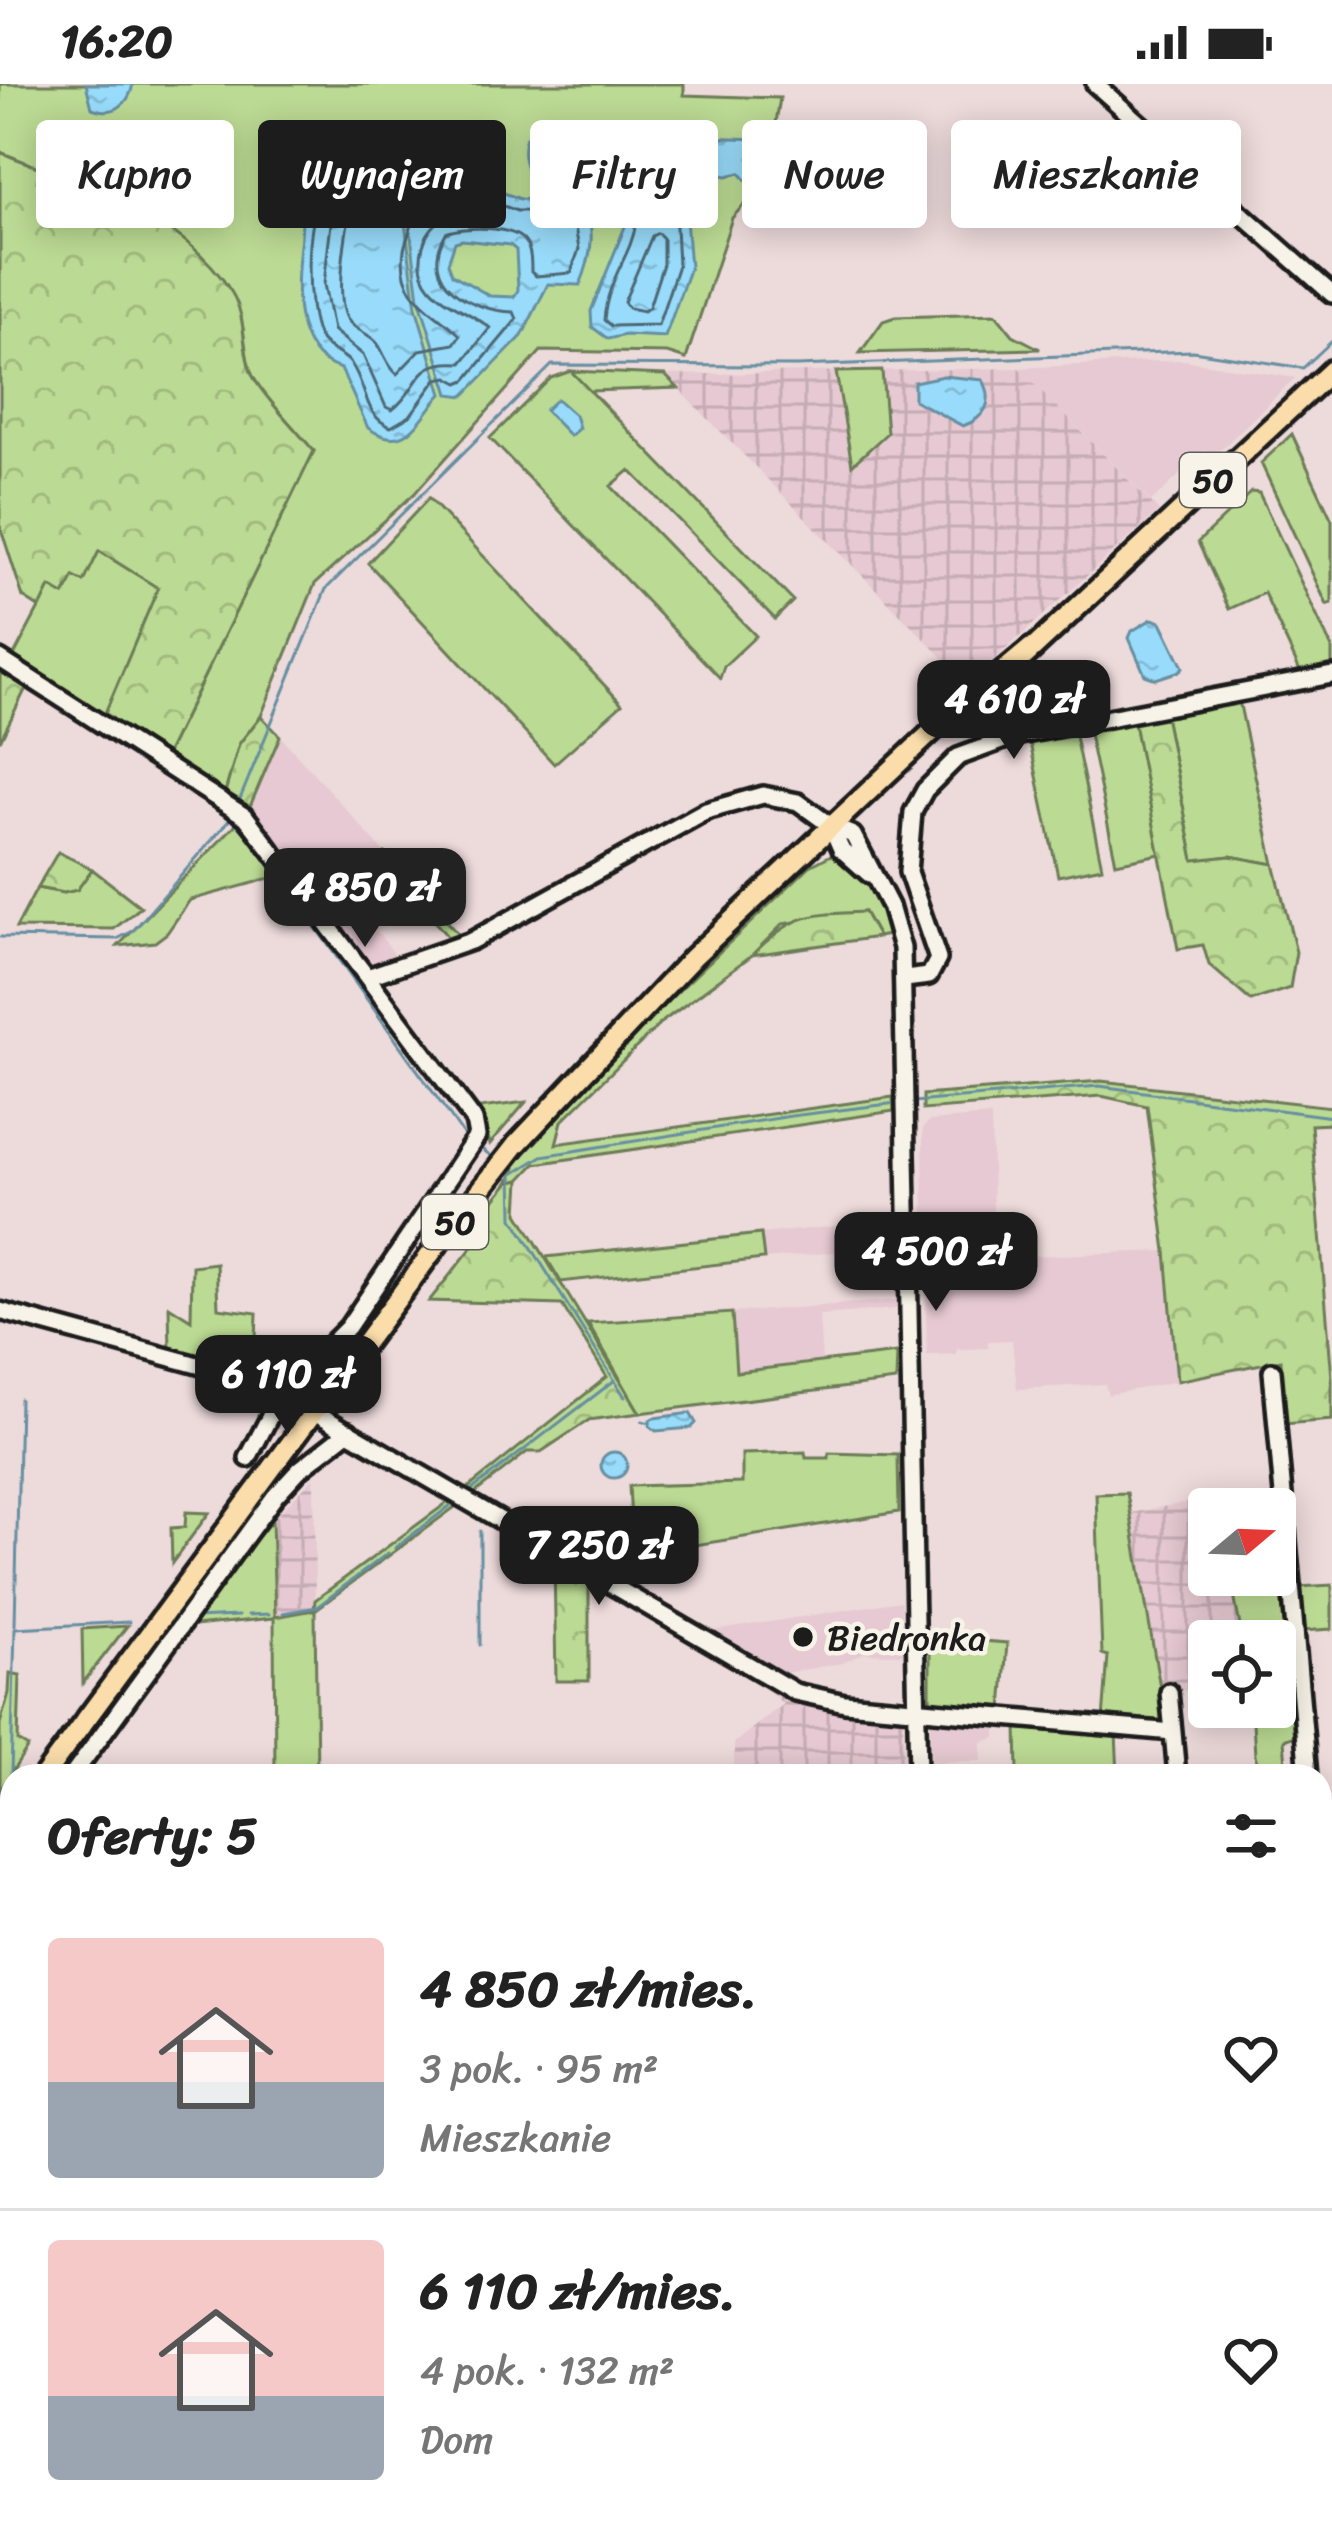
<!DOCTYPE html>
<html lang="pl">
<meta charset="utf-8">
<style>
:root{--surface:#fff;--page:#f6f6f6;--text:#222;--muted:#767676;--line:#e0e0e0;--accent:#1c1c1c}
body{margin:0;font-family:Sriracha,sans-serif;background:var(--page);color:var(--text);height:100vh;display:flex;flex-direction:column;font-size:45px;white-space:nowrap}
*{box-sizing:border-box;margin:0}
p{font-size:39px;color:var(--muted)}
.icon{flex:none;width:66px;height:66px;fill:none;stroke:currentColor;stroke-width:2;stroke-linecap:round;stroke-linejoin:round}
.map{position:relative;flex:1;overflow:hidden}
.panel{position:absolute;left:0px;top:1680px;width:1332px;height:771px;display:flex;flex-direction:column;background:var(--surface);border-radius:36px 36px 0 0;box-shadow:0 6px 30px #0003}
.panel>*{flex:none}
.banner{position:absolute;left:36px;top:36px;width:1260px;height:108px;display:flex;gap:24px}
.needle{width:78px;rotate:71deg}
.controls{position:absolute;left:1188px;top:1404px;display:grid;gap:24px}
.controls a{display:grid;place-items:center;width:108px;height:108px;border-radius:12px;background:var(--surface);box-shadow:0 6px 30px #0003;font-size:60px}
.price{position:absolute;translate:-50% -102px;padding:0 27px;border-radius:24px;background:var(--accent);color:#fff;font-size:39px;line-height:78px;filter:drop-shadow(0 3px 6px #0008)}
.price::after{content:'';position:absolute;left:50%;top:72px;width:36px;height:27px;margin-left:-18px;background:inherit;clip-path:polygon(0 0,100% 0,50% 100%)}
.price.current{background:#222;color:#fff}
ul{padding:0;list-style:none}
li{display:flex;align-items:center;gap:36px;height:300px;padding:0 48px}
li+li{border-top:3px solid var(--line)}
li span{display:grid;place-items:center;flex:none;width:336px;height:240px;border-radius:12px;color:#555}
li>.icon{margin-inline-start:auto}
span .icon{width:144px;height:144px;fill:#fffc;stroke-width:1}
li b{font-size:51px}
h2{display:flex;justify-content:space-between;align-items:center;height:144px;padding:0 48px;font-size:51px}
.tag{padding:0 42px;border-radius:12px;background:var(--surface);box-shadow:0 6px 30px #0003;font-size:42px;line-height:108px}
.tag.current{background:var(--accent);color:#fff}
.status{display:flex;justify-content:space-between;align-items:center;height:84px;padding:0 60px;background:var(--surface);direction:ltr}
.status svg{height:33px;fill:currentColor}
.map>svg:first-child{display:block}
.built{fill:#e6c9d2}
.industrial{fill:url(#industrial-grid)}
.green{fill:#bbda93;stroke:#6c7b58;stroke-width:3}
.forest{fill:url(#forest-crowns);stroke:#6c7b58;stroke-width:3}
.water{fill:url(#water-ripples);stroke:#668fa1;stroke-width:3;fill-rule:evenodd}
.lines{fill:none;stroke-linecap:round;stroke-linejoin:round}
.shore{stroke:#4e6875;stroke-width:3}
.stream{stroke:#668fa1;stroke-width:3}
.minor-casing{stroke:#1c1c1c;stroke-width:24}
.major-casing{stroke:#1c1c1c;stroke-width:27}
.minor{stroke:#f7f3e8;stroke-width:15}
.major{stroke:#faddab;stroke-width:18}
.poi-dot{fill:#1c1c1c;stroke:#f7f3e8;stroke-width:4.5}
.labels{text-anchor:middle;stroke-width:9;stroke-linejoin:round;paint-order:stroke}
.shield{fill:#f7f3e8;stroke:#5e5c59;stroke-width:3}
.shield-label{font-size:33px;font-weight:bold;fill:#1c1c1c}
.poi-label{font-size:36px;fill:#1c1c1c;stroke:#f7f3e8;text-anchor:start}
</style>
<div class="status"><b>16:20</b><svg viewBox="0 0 49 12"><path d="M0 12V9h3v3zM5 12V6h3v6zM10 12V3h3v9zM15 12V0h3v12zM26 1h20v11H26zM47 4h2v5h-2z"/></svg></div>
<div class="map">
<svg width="1332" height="2450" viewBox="0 0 1332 2450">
<defs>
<pattern id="industrial-grid" width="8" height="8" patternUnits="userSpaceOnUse" patternTransform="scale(3)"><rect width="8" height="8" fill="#e6c9d2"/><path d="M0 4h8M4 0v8" fill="none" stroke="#c5acb4"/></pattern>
<pattern id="forest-crowns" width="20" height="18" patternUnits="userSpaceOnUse" patternTransform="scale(3)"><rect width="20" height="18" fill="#bbda93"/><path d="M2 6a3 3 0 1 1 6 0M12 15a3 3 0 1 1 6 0" fill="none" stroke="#a0ba7e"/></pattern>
<pattern id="water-ripples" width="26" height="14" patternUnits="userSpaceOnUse" patternTransform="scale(3)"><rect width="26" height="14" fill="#98dbfa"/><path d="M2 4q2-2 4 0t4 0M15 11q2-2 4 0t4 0" fill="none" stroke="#82bbd6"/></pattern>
</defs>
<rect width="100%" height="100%" fill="#eddadb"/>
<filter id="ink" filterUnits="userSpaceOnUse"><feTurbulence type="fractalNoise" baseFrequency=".00833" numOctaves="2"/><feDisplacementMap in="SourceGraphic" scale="24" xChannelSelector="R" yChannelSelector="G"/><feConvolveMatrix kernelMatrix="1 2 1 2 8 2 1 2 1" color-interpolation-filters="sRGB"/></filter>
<g filter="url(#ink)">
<path class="built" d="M1183 276 1295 294 1214 372 1205 367 1151 418 1019 284Z
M280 652 385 769 342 802 399 876 371 885 365 881 248 727Z
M991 1032 993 1130 924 1131 923 1044 929 1037Z
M895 1136V1162L764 1175 761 1150Z
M1166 1167 1177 1297 1108 1311 1105 1300 1017 1305 1012 1256 988 1257V1264L957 1265 956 1270 927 1271 925 1176Z
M896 1216V1225L819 1231 822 1278 736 1288 732 1229Z
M901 1517 902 1570 864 1569 842 1579 772 1591 701 1549Z
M930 1630 996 1637V1654L982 1658V1677L931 1678Z
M947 2439H1022L1024 2450H947Z"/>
<path class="industrial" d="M1019 284 1159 427 968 599 665 291Z
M314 1393 315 1526 274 1533 272 1436Z
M1216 1413 1218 1425H1209V1491H1230L1243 1557H1209V1605L1161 1608 1131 1429Z
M766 1605 792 1614 903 1629 904 1692H734V1659L783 1620Z
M339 2439H414V2450H339Z"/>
<path class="green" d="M0 0H684V11L780 14 767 95 732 134 686 275 667 269 541 267 415 409 315 500 261 632 239 660 224 712 165 673 314 367C299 349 258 307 251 288 242 262 247 234 231 209 182 129 81 102 0 68Z
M996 230 1013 251 1040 265 860 269 883 237 895 233Z
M571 287 793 517 775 535 630 386 611 402 756 552 724 582 720 594 490 354 551 294Z
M882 287 887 349 852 381 836 288Z
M1292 350 1332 436V519L1327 521 1261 379Z
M1251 408 1259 409 1332 564V581L1300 587 1264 509 1229 525 1198 458Z
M429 414 622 620 554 680 368 479Z
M99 467 159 504 103 634 11 577 50 503 75 493Z
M1238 612 1274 780 1230 772 1194 777 1164 627Z
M1133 634 1160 770 1116 779 1089 650 1095 642Z
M1067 646 1075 652 1102 783 1058 792 1030 659 1044 655V650Z
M238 738 279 792 190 816 167 849 155 858 118 862Z
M831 771C863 780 883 820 893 850L878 853 864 828 783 840 752 871 662 938 562 1037 556 1060 893 1013 894 1027 535 1080 520 1096 508 1099 515 1084 510 1080 611 971 810 782Z
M92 785 141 823 114 845 16 844 37 804 63 809 77 806Z
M526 1018 490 1060 480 1024Z
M761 1150 764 1175 561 1198 546 1173Z
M216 1179 218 1224 257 1229 255 1285 244 1288 170 1268 169 1222 191 1236 192 1182Z
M732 1229 736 1288 897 1269 896 1297 640 1329 588 1239Z
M805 1368 806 1374H829V1369L898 1371 899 1428 633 1471 629 1402 742 1399V1370Z
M1127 1409 1165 1633 1154 1642 1103 1636 1108 1572 1102 1570 1096 1410Z
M452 1415 459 1420 315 1526 317 1692H275L274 1534 194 1542 231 1486 272 1436 275 1533 314 1526 315 1516Z
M186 1428 209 1429 172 1479 171 1444 185 1443Z
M1282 1476 1297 1651 1284 1656 1287 1692H1261L1255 1671 1252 1623H1275V1557H1243L1230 1491H1275V1477Z
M1332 1501V1545L1302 1547 1298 1503Z
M127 1542 83 1599 82 1545Z
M930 1553 1007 1559 1002 1626 930 1618Z
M10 1589 20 1591 18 1657 28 1663 0 1707V1640L9 1609Z
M1017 1639 1116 1649 1118 1692H1018Z
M1332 1730V1809L1328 1810 1320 1732Z
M1322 1893 1332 1998 1320 2005V1894Z
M466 2439H577V2450H467Z"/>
<path class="forest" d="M0 68C81 102 183 129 232 209 247 234 241 262 251 288 258 307 299 349 314 367L165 673 103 634 158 504 99 467 84 498 74 493 64 511 50 503 40 524 23 513 0 442Z
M571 287 665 291 678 304 590 307Z
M4 583 29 598 0 657V591Z
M1164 627 1194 776 1230 772 1274 780 1296 868 1290 904 1251 917 1209 881 1203 861 1178 865 1133 634Z
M261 632 280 652 248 727 224 712 239 660Z
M58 768 92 785 77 806 64 809 37 804Z
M385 769 463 856 453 859 379 773Z
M864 828 878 853 752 871C794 829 807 831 864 828Z
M1101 997 1332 1023V1040L1311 1041 1332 1294V1336L1284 1340 1281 1276 1177 1297 1166 1167 1147 1022 1101 1012 923 1026V1011Z
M520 1096 518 1129 640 1329 589 1336 541 1368H527L471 1412 463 1408 607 1293 562 1221 429 1217 478 1156 471 1144 508 1099Z
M313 1263V1270L272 1293 256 1290 255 1285Z
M554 1477 589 1498V1597H556Z"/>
<path class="water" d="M133 0C129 22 113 32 92 24L86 0Z
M535 49 623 55 670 51 684 64 682 87 690 183 665 253 625 251 608 255 592 243 591 227 626 140 616 93 598 90 535 96C524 86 521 67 526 53Z
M706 53 758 55 764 65 762 96 752 103 740 89 727 92 698 87V60Z
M384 71 397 77 416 223 442 310C418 335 408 371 368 344L341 285C288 270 296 196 301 153 302 139 302 120 310 108 325 83 359 79 384 71Z
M410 74 520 115 581 116C598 141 591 175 580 201L548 200 522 252 464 312 449 310 419 214 402 82ZM462 156 510 161 516 166 518 206 514 213 490 212 452 190 448 179 455 158Z
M943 292 983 296C995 318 985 334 963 342L914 316V298Z
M557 315 575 331 579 344 570 352 545 326Z
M1152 535 1161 538 1183 583 1180 587 1156 595 1145 591 1129 554 1132 547Z
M690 1329 696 1339 691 1344 656 1347 650 1342V1336L654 1334Z
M601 1381a13 13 0 1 1 26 0a13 13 0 1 1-26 0Z"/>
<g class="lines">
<path class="shore" d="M543 61 672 67 678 181 658 241 611 242 604 236C609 174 657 157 626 87 603 71 569 81 542 83L536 67Z
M381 85 398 94 416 89 517 127H572L579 165 571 189 536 192 531 188C531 178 531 166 525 158 513 141 463 142 446 149 417 198 471 227 514 228L517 235 466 296 459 299 448 293 437 295 410 332 391 343C364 333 367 303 352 281 344 268 326 268 318 251 306 225 305 136 322 112 335 94 361 91 381 85Z
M378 102 397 109 418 106 455 121V129C439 135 428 144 423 162 409 212 463 221 490 244L462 279C412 275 423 302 392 326L386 323 363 271 333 246 324 200 333 122 344 112Z
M375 121 415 129C414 141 406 153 404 166 397 213 433 225 460 251L454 260 420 266 397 290C387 282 385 270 377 259 369 249 354 246 348 236 335 216 345 156 349 133Z
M658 149 663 154V180L649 223 644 227 628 224 624 218 652 152Z"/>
<path class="stream" d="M238 720 326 505 552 281 797 282 1193 267 1303 284 1332 257
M231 734 259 764 465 1053
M0 853 117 855 133 847 232 733
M914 1018 1099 1002 1332 1033
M483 1066 490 1071
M512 1087 513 1134 625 1313
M513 1090 542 1072 791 1032 897 1019
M642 1337 650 1339
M469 1408 615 1296
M480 1447V1561
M395 1464 455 1418
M283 1529 317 1523 388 1469
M248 1531 269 1530
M195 1534 238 1532
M15 1541 20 1315
M11 1691 15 1544 129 1538
M8 1770 9 1759
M8 1793 6 1839 12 1842
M413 2439V2450"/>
<g class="minor-casing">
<path id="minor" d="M1095 0 1332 210
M0 575 246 733 367 893
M831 742 841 765 869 790
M905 895 929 892 938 875 908 788 913 728 925 706 958 673 1015 652 1332 591
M0 1227 212 1285 282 1309 795 1608 845 1619 1173 1648 1177 1692
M1272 1287 1308 1692
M248 1374 282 1309 348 1243 477 1052 474 1036 367 893 471 857 706 727 763 711 798 718 831 742 853 751 890 822 902 864 918 1692
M1169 1608 1173 1648
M72 1692 275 1412 299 1386 349 1347
M0 1793 12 1777
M1320 1807 1332 1910
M1320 2080 1332 2073
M930 2439 931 2450
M1087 2439 1089 2450
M158 2450V2439"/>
</g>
<g class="major-casing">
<path id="major" d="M1024 573 1332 286
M44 1692 438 1160 516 1061 693 873 938 642 1031 564
M0 1752 12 1736"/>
</g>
<use href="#minor" class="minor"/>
<use href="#major" class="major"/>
</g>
</g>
<circle class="poi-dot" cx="803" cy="1553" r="12"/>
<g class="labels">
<g class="shield">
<rect x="1180" y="369" width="66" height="54" rx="9"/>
<rect x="422" y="1111" width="66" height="54" rx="9"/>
</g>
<g class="shield-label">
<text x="1213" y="408">50</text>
<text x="455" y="1150">50</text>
</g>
<g class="poi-label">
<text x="827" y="1566">Biedronka</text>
</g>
</g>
</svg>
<div class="controls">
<a><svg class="needle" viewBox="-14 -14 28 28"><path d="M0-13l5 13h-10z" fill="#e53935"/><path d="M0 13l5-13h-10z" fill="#767676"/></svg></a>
<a><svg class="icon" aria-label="locate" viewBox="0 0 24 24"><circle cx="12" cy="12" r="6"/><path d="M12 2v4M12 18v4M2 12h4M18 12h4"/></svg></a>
</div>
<b class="price" style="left:1014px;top:678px">4 610 zł</b>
<b class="price current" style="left:365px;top:866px">4 850 zł</b>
<b class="price" style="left:936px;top:1230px">4 500 zł</b>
<b class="price" style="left:288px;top:1353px">6 110 zł</b>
<b class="price" style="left:599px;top:1524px">7 250 zł</b>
<div class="banner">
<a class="tag">Kupno</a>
<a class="tag current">Wynajem</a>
<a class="tag">Filtry</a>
<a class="tag">Nowe</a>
<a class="tag">Mieszkanie</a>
</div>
<section class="panel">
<h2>Oferty: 5<svg class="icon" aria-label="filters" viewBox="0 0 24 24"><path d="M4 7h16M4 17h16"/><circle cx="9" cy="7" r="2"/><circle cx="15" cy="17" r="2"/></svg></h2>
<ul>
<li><span style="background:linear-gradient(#f6c9c9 60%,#9aa5b1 0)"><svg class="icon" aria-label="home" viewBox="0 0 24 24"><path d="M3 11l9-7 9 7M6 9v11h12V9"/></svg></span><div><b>4 850 zł/mies.</b><p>3 pok. · 95 m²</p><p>Mieszkanie</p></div><svg class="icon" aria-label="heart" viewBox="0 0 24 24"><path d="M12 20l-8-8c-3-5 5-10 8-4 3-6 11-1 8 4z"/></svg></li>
<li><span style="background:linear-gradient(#f6c9c9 65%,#9aa5b1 0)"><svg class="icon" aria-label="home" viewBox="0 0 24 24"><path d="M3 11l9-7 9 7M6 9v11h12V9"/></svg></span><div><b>6 110 zł/mies.</b><p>4 pok. · 132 m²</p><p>Dom</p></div><svg class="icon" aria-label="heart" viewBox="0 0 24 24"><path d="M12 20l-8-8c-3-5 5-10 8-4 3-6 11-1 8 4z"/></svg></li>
</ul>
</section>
</div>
